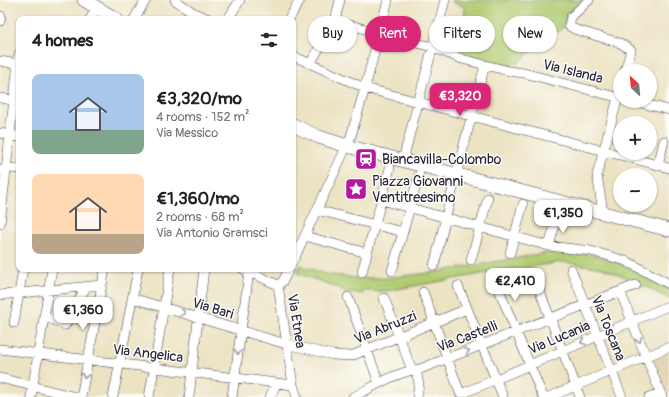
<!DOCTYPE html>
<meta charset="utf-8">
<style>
:root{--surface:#fff;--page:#f6f6f6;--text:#222;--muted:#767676;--accent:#db2777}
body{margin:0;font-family:Pangolin,sans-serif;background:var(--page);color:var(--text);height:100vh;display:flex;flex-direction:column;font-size:15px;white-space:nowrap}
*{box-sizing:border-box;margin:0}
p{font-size:13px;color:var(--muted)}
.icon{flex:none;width:22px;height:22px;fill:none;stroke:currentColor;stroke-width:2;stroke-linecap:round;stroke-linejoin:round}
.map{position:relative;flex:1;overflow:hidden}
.drawer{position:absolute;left:16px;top:16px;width:280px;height:256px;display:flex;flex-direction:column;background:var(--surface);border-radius:8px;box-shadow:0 1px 3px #0004}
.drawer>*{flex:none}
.guide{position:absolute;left:308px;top:16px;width:301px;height:36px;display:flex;gap:8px}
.needle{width:26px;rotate:334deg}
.tools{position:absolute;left:613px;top:64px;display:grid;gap:8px}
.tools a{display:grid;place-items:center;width:44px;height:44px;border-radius:50%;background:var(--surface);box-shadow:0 1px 3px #0004;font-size:20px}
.price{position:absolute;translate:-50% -34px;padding:0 9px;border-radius:8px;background:#fff;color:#222;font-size:13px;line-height:26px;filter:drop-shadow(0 1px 2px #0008)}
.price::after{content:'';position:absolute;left:50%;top:24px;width:12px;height:9px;margin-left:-6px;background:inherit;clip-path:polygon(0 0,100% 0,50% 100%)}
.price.on{background:var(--accent);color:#fff}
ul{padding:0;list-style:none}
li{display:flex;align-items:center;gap:12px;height:100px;padding:0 16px}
li span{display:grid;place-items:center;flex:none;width:112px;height:80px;border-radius:8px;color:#555}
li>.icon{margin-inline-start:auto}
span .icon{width:48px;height:48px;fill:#fffc;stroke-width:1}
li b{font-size:17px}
h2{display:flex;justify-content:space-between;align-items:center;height:48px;padding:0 16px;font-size:17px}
.chip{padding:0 14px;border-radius:18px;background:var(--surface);box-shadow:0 1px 3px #0004;font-size:14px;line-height:36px}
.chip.on{background:var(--accent);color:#fff}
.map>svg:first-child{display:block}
.built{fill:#e6d5b7}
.green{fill:#afca70;stroke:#687656}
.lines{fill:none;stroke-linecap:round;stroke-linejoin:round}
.street-casing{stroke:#403f4f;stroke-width:10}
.secondary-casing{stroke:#403f4f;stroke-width:14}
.street{stroke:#fff;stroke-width:9}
.secondary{stroke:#fff;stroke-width:13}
.oneway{stroke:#9c9ca7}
.labels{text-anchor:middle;stroke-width:3;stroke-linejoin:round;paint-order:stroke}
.street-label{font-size:14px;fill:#22223b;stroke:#fdfcf7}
.poi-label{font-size:14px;fill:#22223b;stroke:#fdfcf7;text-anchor:start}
</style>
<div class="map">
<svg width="669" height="397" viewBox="0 0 669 397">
<rect width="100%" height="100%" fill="#fdfcf7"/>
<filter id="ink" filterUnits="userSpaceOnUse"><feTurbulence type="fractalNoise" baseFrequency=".025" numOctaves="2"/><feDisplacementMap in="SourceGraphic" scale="8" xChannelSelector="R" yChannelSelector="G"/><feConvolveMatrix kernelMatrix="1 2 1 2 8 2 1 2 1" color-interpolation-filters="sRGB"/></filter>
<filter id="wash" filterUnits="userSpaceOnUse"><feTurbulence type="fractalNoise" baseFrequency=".012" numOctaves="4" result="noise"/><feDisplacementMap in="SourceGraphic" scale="16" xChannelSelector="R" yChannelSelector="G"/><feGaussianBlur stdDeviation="0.9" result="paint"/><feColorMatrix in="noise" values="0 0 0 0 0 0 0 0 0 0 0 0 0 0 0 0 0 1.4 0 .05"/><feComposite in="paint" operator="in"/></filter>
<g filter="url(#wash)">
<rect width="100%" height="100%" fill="#ece3c3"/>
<path class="built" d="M669 351V397L652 358Z"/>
<path class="green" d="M453 0H583C578 4 571 8 568 13 562 24 567 32 549 34L517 64 513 62 510 67 463 56 465 7 452 2Z
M557 252C568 253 578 252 589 254 618 260 643 275 669 289V299L635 281 602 268 563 262 487 273 387 291H362L363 294 341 291 342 289 297 273 300 265 326 274 356 278H386L436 272 546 253Z"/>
</g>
<g filter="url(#ink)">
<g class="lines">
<g class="street-casing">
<path id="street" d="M175 0 194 13 209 19
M589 0 571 17 569 26 574 29 620 43 631 50 625 71
M90 19 97 8
M134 19 146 0
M228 19 240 0
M289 19 300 0
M0 21 1 16
M335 21 432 47 462 59 509 71 524 73 620 98
M293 56 365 88 669 168
M0 61 18 64 19 66
M310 64 335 21 340 0
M0 98 19 101
M633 101 669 110
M0 133 19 137
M403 160 445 0
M658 165 664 141
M1 170 10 168 19 169
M456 175 485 65
M381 200 549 246 591 251 609 256 626 261 669 284
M317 210 403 232
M603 212 597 175 620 90
M0 224 19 54
M305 236 367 253
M549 246 557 217
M510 253 523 204
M471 260 488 198
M293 261 350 139 365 88 388 0
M434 266 453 188
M243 269 278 285
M571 269 622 397
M392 271 419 175
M362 272 390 168
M533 273 580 397
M495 280 543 397
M278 285 293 385 297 397
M278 285 283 281 289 269
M458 286 503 397
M620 291 662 397
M423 292 460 393 466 392 668 306
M0 295 102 285
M348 297 379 383
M132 298 286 344 333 355 351 356 467 309
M384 298 412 370
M44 316 65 325 86 287
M14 323 23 269
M0 349 293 385
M154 368 170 269
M416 370 419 384 417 397
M0 378 76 397
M31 397 52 269
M81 397 105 269
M113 397 138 269
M149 397 153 375
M189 397 204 269
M232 397 249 272
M270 397 276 384
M353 397C373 387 398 371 420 369L636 285
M549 397 669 347
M649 397 660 393"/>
</g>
<g class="secondary-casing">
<path id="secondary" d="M84 0 116 19
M293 125 319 137 347 146 669 230"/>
</g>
<use href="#street" class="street"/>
<use href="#secondary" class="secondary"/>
</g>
<defs><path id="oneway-chevron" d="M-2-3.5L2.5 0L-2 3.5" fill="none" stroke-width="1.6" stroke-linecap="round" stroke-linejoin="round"/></defs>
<g class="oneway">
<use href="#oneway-chevron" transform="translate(183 313) rotate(17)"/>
<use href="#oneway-chevron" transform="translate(639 340) rotate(68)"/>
<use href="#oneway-chevron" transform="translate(583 342) rotate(157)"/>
<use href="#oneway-chevron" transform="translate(467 351) rotate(-21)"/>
<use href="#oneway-chevron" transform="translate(238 352) rotate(98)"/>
<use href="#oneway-chevron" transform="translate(85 376) rotate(101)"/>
</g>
</g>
<defs>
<g id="station-square" transform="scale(1.15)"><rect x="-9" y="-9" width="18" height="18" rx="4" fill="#b5179e" stroke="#fdfcf7"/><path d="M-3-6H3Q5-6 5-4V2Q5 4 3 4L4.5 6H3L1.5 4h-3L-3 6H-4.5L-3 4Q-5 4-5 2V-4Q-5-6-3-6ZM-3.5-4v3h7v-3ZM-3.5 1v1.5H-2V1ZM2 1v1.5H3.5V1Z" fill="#fff"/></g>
<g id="sight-square" transform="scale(1.15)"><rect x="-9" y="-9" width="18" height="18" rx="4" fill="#b5179e" stroke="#fdfcf7"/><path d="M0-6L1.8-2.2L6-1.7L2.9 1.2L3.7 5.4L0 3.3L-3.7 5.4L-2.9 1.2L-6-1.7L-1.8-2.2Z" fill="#fff"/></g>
</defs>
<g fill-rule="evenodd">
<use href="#station-square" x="366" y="159"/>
<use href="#sight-square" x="356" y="189"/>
</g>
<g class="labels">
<g class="street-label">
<text transform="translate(573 71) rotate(14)" y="5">Via Islanda</text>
<text transform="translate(213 308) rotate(17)" y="5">Via Bari</text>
<text transform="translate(297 321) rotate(81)" y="5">Via Etnea</text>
<text transform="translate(385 327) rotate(-22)" y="5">Via Abruzzi</text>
<text transform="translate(609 328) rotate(68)" y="5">Via Toscana</text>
<text transform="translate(467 336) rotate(-21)" y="5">Via Castelli</text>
<text transform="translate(559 337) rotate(-23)" y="5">Via Lucania</text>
<text transform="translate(148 353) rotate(7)" y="5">Via Angelica</text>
</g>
<g class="poi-label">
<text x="382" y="164">Biancavilla-Colombo</text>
<text x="372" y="186">Piazza Giovanni<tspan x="372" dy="16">Ventitreesimo</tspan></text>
</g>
</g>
</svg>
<div class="tools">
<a><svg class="needle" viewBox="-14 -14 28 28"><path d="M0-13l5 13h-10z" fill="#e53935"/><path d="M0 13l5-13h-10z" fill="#767676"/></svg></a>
<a>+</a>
<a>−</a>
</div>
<b class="price on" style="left:460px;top:117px">€3,320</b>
<b class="price" style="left:563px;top:234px">€1,350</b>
<b class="price" style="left:515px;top:302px">€2,410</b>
<b class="price" style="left:83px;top:331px">€1,360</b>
<div class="guide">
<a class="chip">Buy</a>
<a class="chip on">Rent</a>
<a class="chip">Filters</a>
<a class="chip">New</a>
</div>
<section class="drawer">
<h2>4 homes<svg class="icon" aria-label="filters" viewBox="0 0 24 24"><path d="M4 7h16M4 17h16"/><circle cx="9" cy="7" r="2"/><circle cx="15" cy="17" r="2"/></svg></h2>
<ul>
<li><span style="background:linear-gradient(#a9c7e8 70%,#7fa58c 0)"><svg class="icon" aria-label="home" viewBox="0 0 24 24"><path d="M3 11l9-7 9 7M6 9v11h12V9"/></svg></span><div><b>€3,320/mo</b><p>4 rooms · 152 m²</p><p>Via Messico</p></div></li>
<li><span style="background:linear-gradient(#ffd9b3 75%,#b9a48a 0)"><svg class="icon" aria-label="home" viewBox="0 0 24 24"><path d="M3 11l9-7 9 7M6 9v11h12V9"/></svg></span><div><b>€1,360/mo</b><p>2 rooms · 68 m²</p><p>Via Antonio Gramsci</p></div></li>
</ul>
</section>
</div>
